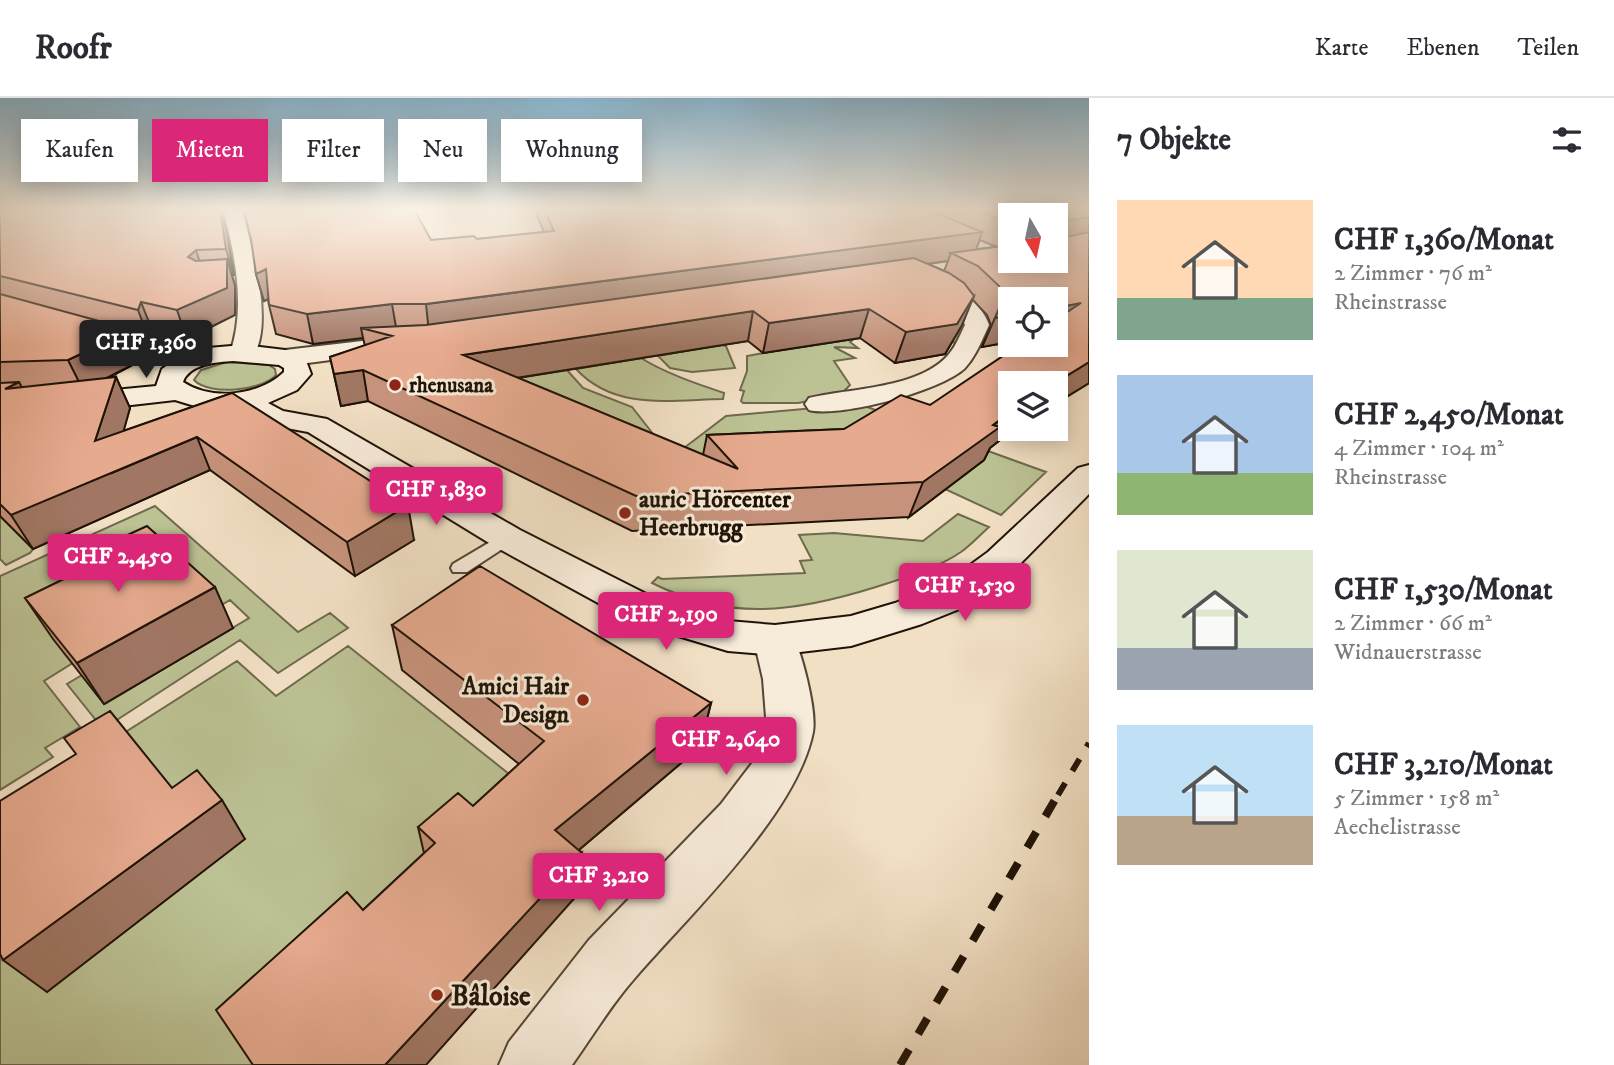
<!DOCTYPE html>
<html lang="de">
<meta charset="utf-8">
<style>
:root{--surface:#fff;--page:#f7f7f7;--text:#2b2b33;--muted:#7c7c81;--line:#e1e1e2;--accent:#db2777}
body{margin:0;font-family:"IM FELL DW Pica",serif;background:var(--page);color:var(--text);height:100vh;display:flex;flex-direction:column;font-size:26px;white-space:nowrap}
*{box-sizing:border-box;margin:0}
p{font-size:23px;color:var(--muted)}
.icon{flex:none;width:38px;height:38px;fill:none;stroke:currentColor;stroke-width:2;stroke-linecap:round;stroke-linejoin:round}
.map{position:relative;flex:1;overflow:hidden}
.side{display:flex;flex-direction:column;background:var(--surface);width:525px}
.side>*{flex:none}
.top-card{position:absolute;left:21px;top:21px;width:665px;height:63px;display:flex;gap:14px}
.needle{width:46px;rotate:171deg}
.tools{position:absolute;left:998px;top:105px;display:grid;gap:14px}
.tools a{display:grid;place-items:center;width:70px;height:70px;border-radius:0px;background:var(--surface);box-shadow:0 4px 18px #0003;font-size:35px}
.price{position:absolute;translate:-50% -60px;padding:0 16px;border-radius:7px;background:var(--accent);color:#fff;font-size:23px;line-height:46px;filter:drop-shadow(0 2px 4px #0008)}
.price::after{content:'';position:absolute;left:50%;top:42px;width:21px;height:16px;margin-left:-10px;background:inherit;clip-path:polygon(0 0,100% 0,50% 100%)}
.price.selected{background:#222;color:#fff}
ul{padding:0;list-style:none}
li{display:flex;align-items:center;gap:21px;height:175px;padding:0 28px}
li span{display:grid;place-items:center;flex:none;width:196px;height:140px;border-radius:0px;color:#555}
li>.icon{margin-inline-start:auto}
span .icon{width:84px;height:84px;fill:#fffc;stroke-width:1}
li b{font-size:30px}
h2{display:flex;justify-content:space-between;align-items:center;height:84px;padding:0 28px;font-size:30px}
.chip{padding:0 24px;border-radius:0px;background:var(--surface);box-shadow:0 4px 18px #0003;font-size:24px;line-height:63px}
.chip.selected{background:var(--accent);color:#fff}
header{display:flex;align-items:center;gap:42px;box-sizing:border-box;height:98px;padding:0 35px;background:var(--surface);border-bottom:2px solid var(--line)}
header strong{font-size:33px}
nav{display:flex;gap:38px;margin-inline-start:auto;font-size:24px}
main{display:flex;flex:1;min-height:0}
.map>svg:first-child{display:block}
.green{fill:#bcc294;stroke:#6e6a4e;stroke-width:2}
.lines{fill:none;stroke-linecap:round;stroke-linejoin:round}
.lane-casing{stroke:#544636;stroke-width:4}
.street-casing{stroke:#544636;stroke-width:4}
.secondary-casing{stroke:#1f1307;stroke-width:4}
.lane{fill:#f7ebd9;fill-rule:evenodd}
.street{fill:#f7ebd9;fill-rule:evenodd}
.secondary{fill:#f7ebd9;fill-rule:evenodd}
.rail-far1{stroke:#1f1307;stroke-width:6;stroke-dasharray:14 14;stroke-linecap:butt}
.rail{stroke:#1f1307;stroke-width:8;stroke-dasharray:18 18;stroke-linecap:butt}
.wall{fill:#c6927b;stroke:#1f1307;stroke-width:2;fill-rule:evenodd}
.shaded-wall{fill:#a17764;stroke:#1f1307;stroke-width:2}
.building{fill:#e6aa8f;stroke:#1f1307;stroke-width:2}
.poi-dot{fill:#8f2418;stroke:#f7ebd9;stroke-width:2.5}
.labels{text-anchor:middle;stroke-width:6;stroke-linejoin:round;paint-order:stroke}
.far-poi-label{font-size:21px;font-weight:bold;fill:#1f1307;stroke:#f7ebd9;text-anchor:start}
.poi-label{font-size:24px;font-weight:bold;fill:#1f1307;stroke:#f7ebd9;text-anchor:start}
.near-poi-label{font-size:28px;font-weight:bold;fill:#1f1307;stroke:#f7ebd9;text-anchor:start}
</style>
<header>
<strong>Roofr</strong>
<nav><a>Karte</a><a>Ebenen</a><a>Teilen</a></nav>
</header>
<main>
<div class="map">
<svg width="1089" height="967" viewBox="0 0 1089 967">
<rect width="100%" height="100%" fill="#f2e0c5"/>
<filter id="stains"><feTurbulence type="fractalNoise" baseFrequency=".00286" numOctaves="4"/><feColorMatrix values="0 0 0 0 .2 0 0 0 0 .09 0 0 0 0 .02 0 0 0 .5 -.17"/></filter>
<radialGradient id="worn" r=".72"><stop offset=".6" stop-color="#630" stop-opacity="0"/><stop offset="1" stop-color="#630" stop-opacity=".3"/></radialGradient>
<path class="green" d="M904 185C918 187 965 207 964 223 963 230 958 238 956 245L924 236 925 233 956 226 919 205H896L899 208 825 220 854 241 850 244 858 250 834 249 855 260 834 263 850 287 840 297 798 305H743L741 303 744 293 740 292 747 273V258L807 247 775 224 786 222 763 206Z
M711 244 726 248 735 270 692 274 670 270 658 258 706 249Z
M641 260C665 275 695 285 724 295L723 301C670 302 615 313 576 271Z
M227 264 269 267 275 271 276 277C262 293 209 298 194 282L201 272Z
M566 271 583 290 632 309 664 350 463 287Z
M859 306 1046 374 1001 417 945 391 675 372 680 353 726 318Z
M155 408 298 534 330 515 348 530 278 575 240 542 103 631 67 586 82 577 105 606 249 520 230 502 213 512 73 565 44 583 80 629 45 650 53 659 0 692V478Z
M958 416 989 429C980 437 971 447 961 454 936 471 904 480 876 489 796 514 730 524 652 485L658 479 662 481 805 475 800 463 812 462 799 437 834 435 923 443Z
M0 418 33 451 30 455 6 467 0 461Z
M348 548 523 687 261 967H0V859L20 844 47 894 244 741 0 714 237 563 276 598Z"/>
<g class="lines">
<g class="lane-casing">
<path id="lane" d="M507 434 516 440 513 444 467 474H453L451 470 453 466Z"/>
</g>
<g class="street-casing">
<path id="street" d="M224 113H242C252 150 275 227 252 260L243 263 234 260 230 255C246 210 235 159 224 113Z
M923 179C949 185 980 200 989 227 982 242 976 258 965 270 941 293 840 320 809 312L805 306 809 300C850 290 920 291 949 256 956 248 960 237 965 227 959 206 934 199 915 190L912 185 915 180Z
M405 238 414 241 418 246 414 251 285 268 276 265 272 260 276 255 285 252Z
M775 527 790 531C801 551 817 612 813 634 797 716 689 817 634 881 611 907 592 939 572 967H499L509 944 589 842 721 706 753 664 767 632 763 581 754 542 760 531Z"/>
</g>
<g class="secondary-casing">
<path id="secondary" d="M0 203 154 245 177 244 208 250 243 247 285 252 305 260 311 276 297 292 268 305 283 313 327 321 520 432 662 504 728 523 775 527 851 518 895 505 944 486 988 454 1078 370 1089 367V396L1014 472 972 506 922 526 851 548 775 557 728 553 635 525 494 448 308 334 265 326 236 311 198 309 175 302 62 315 27 312 0 316V298L27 296 62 297 156 288 162 271 178 260 153 261 0 217ZM233 263 279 267 284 270V274C259 298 212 303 183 284 189 266 217 264 233 263Z"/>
</g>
<use href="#lane" class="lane"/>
<use href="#street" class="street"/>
<use href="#secondary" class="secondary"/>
<path class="rail-far1" d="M1058 697 1089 645"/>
<path class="rail" d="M900 967 1059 695"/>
</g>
<path class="wall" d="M0 113 226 131 234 177H232L235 188V217L187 241 152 232 149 241 134 237 144 261 108 280 116 279 130 310 123 333 232 295 414 442 355 478 210 372 33 451 0 418Z
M535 113H1089V285L1055 306V285L1010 331H1014L990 350 984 362 909 419 632 433 368 303 341 308 330 259 365 248 363 240 313 246 276 236 269 207 268 201 264 203 256 176 252 142H431L477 141 544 134ZM1010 117H1055L1010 163ZM980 142 997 149 976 151ZM948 163 944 173 928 166 940 164ZM972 201 987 217 991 227 982 249 1010 244V201L1055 247 930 307 844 331 707 337 703 357 518 280 748 243 763 255 860 240 895 265 945 256 962 227Z
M112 444 233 530 104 606 53 541 25 500 118 455Z
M392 527 711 605 700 649 579 752 582 755 579 795 363 812 424 755 418 729 473 708 519 666 402 572Z"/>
<path class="shaded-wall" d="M220 113 226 131 234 177 226 151Z
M1089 119V142L1055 148 1064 123Z
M982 134 973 160 951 155 948 163 429 235 426 206Z
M196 152 204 178 188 159Z
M227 161 235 188V217L187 241 177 212Z
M266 171 273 199 264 203 256 176Z
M974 198 962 227 945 256 895 265 906 234Z
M141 204 152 232 149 241 138 212Z
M1081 205 1055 236V210Z
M392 206 397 235 361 230 363 240 313 246 307 216Z
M869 211 860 240 763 255 769 225Z
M753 213 748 243 465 288 463 257Z
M1010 217V244L982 249 995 220Z
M132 232 144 261 83 292 68 262Z
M1089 264V285L1055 306V302L1068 277Z
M363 272 368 303 341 308 334 276Z
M1062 274 1055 286V285H1047Z
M116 279 130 310 112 375 197 339 210 372 33 451 11 417 95 343Z
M19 284 36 315 5 291Z
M1010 314V331H1014L990 350 984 362 909 419 923 384Z
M408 407 414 442 355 478 347 444Z
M215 489 233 530 104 606 77 565Z
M711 605 700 649 554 773 555 732Z
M222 702 245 741 47 894 3 862Z
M582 755 579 795 426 967H385Z"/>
<path class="building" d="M0 113H220L226 151 196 152 188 159 196 163 227 161V190L177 212 141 204 138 212 0 178Z
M244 113H415L431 142 474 138 477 141 554 133 545 113H931L982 134 426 206H392L307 216 269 207 266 171 256 176 251 141Z
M979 113H1089V119L1064 123V136L1067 139 1089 134V264L1068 277 1062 274 1047 285H1010V314L993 327 1000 329 923 384 636 398 363 272 334 276 330 259 392 238 361 230 426 227 914 160 949 175 964 185 974 198 957 226 906 234 869 211 769 225 753 213 463 257 738 371 707 337 844 331 901 297 930 307 1019 247H1055V222L1081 205 1055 210V201H1010V217L995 220 1004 199 999 188 978 168 951 155 1010 147V163H1055V117H1010V125Z
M0 196 132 232 68 262 0 264Z
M116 279 95 343 232 295 408 407 347 444 197 339 11 417 0 406V285L19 284 5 291Z
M147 428 215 489 77 565 25 500 121 453 112 444Z
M480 468 711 605 555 732 582 755 385 967H253L216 912 347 794 363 812 435 745 418 729 458 695 473 708 544 643 392 527Z
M110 613 172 690 197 672 222 702 3 862 0 856V703L76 656 64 640Z"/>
<linearGradient id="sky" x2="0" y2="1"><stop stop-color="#89b8d4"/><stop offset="0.45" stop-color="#f9f1e5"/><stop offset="1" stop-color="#f9f1e5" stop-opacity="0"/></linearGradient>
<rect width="1089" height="249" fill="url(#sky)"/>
<g class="poi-dot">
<circle cx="395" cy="287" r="7"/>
<circle cx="625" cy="415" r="7"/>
<circle cx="583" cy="602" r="7"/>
<circle cx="437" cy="897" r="7"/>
</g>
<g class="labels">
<g class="far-poi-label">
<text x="409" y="294">rhenusana</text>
</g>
<g class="poi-label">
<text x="639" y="409">auric Hörcenter<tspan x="639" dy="28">Heerbrugg</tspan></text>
<text x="569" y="596" text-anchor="end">Amici Hair<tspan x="569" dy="28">Design</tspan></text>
</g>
<g class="near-poi-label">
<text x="451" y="907">Bâloise</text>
</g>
</g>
<rect width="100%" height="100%" filter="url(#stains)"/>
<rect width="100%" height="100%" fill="url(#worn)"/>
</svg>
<div class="tools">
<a><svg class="needle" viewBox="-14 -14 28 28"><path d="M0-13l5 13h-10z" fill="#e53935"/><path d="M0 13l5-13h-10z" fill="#7c7c81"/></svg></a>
<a><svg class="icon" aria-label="locate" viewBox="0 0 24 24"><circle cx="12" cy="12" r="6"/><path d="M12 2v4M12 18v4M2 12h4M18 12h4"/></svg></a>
<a><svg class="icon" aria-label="layers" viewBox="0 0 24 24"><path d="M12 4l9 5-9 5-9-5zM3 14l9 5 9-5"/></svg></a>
</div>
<b class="price selected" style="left:146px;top:282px">CHF 1,360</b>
<b class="price" style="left:436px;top:429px">CHF 1,830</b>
<b class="price" style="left:118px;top:496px">CHF 2,450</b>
<b class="price" style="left:965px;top:525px">CHF 1,530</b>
<b class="price" style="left:666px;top:554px">CHF 2,190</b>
<b class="price" style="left:726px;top:679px">CHF 2,640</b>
<b class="price" style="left:599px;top:815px">CHF 3,210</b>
<div class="top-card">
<a class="chip">Kaufen</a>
<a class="chip selected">Mieten</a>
<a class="chip">Filter</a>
<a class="chip">Neu</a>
<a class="chip">Wohnung</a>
</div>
</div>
<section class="side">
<h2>7 Objekte<svg class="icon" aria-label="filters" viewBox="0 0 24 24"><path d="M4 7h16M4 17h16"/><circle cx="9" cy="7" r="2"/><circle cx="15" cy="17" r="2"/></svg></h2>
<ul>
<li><span style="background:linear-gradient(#ffd9b3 70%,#7fa58c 0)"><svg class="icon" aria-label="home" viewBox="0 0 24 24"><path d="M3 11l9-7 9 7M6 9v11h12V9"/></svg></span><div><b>CHF 1,360/Monat</b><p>2 Zimmer · 76 m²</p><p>Rheinstrasse</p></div></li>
<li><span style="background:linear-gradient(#a9c7e8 70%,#8fb573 0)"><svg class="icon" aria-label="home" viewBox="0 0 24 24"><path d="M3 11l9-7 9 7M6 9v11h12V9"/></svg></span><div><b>CHF 2,450/Monat</b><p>4 Zimmer · 104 m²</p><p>Rheinstrasse</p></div></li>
<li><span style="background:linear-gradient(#dfe7d0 70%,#9aa5b1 0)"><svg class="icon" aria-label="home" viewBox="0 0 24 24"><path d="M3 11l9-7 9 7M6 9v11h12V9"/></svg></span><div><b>CHF 1,530/Monat</b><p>2 Zimmer · 66 m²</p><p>Widnauerstrasse</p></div></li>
<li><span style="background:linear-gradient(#bfe0f5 65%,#b9a48a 0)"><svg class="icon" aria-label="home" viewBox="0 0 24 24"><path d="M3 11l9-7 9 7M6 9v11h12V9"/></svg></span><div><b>CHF 3,210/Monat</b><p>5 Zimmer · 158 m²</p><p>Aechelistrasse</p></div></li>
</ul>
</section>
</main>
